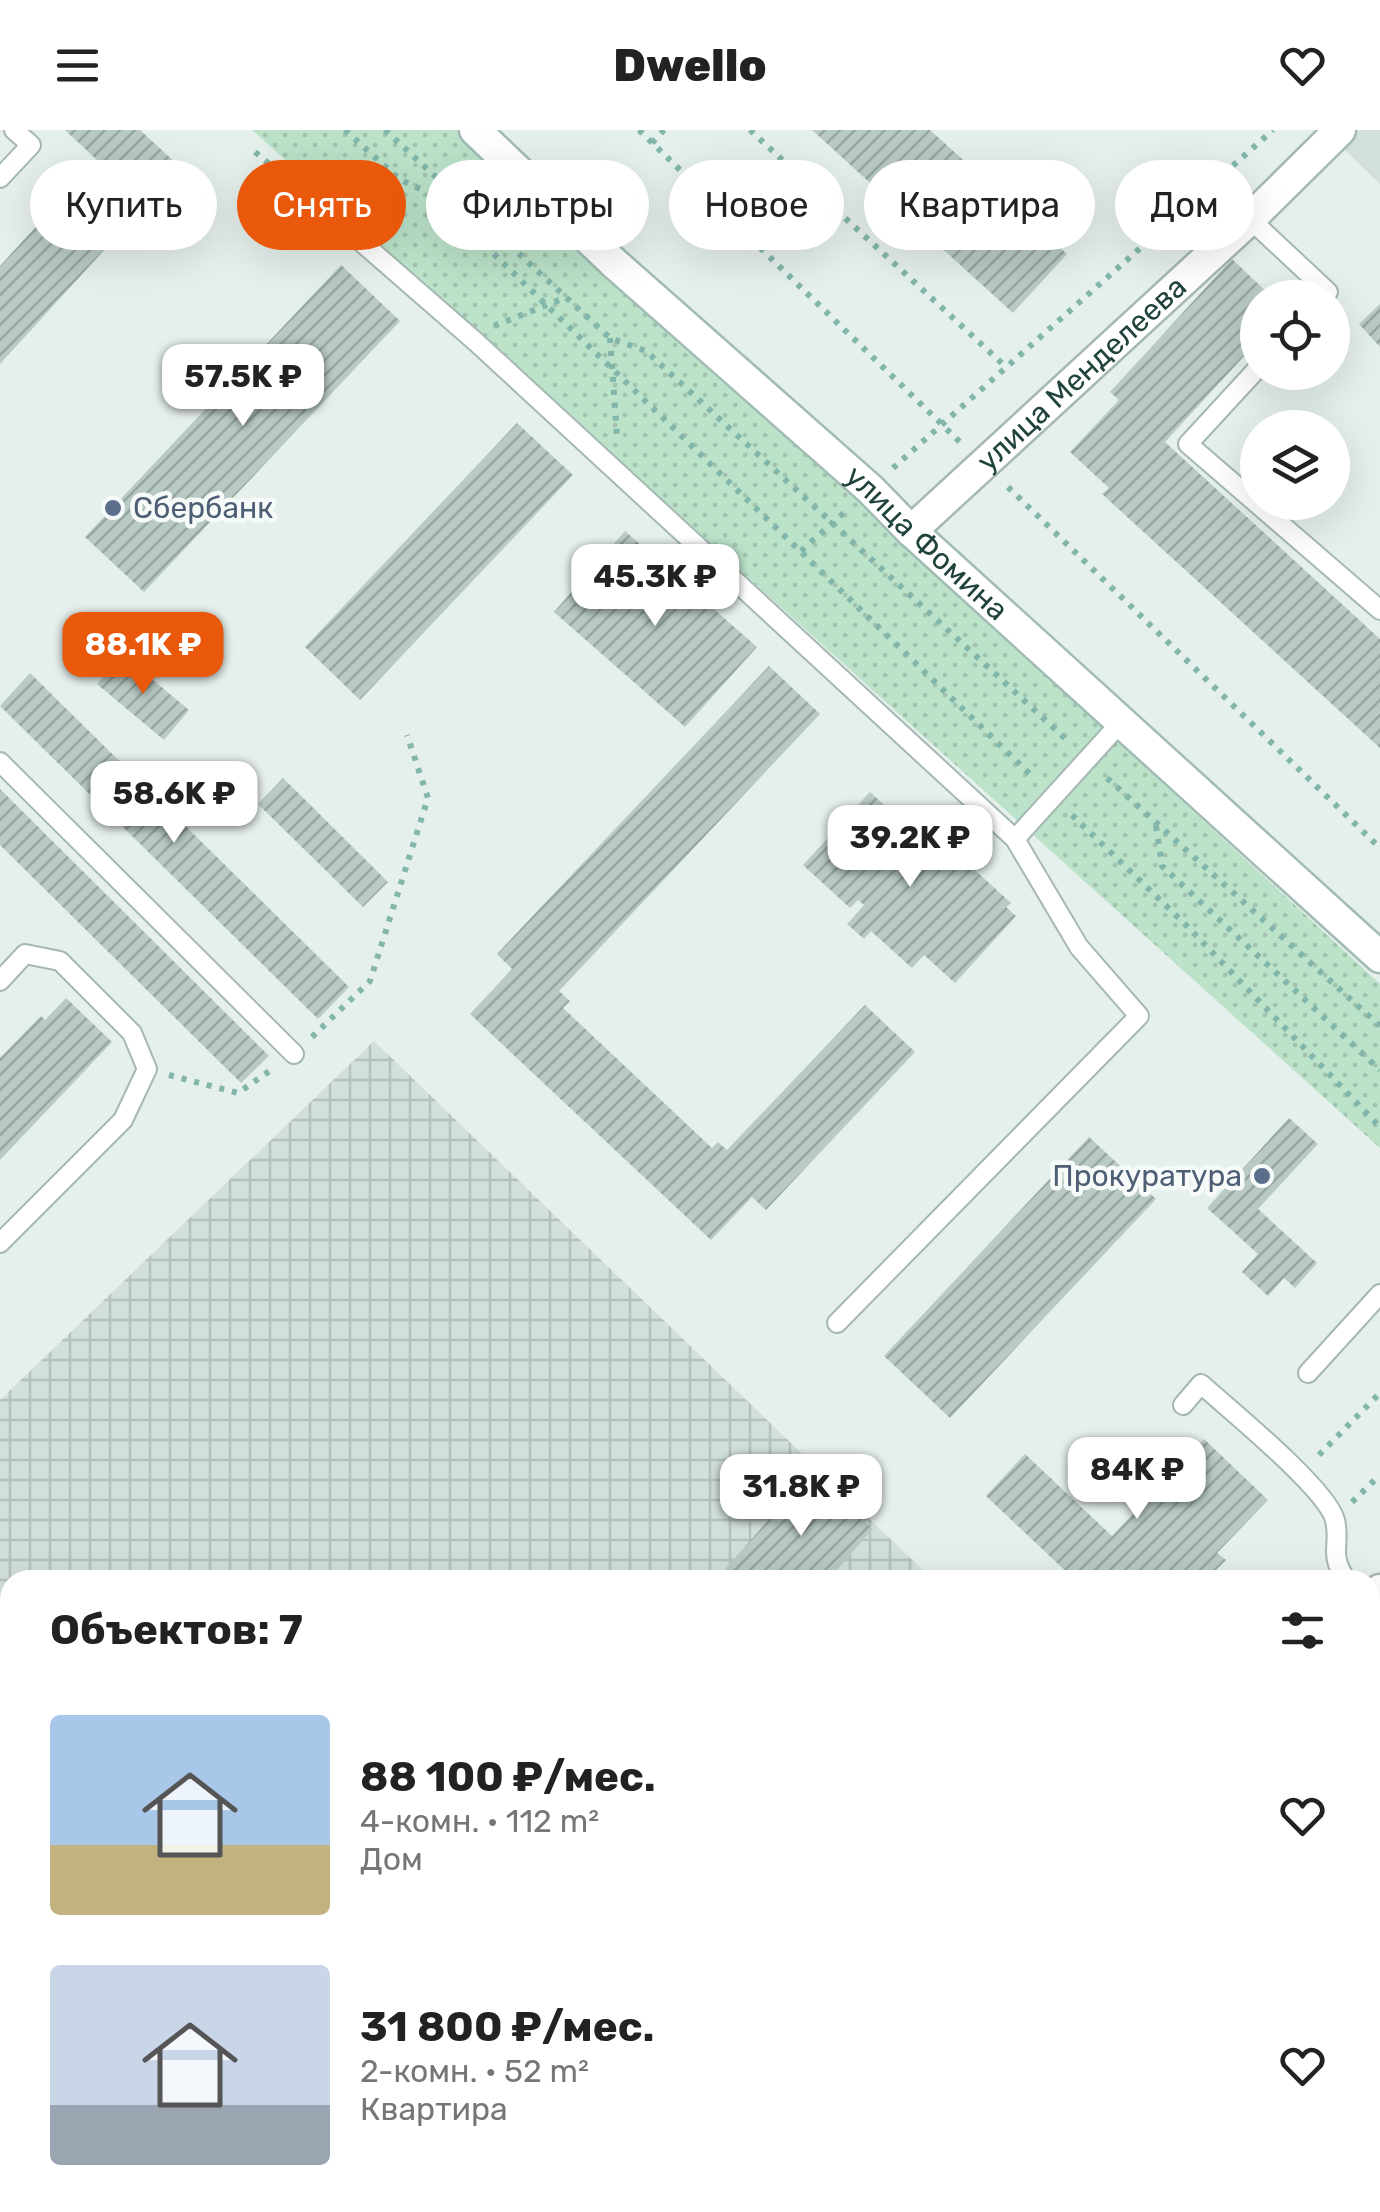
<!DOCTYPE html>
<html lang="ru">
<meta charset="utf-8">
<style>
:root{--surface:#fff;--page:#f2f2f2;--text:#222;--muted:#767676;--accent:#ea580c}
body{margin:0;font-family:Rubik,sans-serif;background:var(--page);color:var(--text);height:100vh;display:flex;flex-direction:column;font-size:38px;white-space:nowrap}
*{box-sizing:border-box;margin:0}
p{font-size:32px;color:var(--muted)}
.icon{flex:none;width:55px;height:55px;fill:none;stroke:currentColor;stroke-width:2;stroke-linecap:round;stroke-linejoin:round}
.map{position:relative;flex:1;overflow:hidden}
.sheet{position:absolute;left:0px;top:1440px;width:1380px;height:642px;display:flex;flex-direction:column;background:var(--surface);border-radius:30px 30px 0 0;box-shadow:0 10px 40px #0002}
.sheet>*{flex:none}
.guide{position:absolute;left:30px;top:30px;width:1320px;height:90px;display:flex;gap:20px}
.fabs{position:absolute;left:1240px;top:150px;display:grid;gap:20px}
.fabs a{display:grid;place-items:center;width:110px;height:110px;border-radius:50%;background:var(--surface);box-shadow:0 10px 40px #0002;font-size:50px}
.price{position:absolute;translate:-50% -85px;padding:0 22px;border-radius:20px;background:#fff;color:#222;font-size:32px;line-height:65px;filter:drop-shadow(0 2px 5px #0008)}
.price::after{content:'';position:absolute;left:50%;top:60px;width:30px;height:22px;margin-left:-15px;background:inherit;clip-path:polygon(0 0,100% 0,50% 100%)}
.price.on{background:var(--accent);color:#fff}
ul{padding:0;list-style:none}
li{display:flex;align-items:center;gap:30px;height:250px;padding:0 50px}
li span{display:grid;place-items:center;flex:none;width:280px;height:200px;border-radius:10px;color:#555}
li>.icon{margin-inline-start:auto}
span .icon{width:120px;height:120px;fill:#fffc;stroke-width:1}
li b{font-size:42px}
h2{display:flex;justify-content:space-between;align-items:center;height:120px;padding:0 50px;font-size:42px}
.chip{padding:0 35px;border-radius:45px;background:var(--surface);box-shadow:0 10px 40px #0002;font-size:35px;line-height:90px}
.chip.on{background:var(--accent);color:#fff}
header{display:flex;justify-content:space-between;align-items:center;height:130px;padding:0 50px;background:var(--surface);font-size:45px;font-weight:800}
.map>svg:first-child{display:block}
.built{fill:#d2dfda}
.industrial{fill:url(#industrial-grid)}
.forest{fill:url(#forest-firs)}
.park{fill:url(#park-dots)}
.building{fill:url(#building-hatch)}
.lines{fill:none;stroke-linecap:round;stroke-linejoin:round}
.lane-casing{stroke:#a6b8b3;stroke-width:22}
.street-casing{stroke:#a6b8b3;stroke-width:35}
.secondary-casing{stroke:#a2bcb5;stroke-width:35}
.path{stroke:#82b6aa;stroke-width:6;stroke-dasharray:5 8;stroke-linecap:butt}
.lane{stroke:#fff;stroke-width:18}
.street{stroke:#fff;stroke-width:30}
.secondary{stroke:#fff;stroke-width:30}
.service-dot{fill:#5c6f8a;stroke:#f6fbf9;stroke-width:4}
.labels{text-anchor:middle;stroke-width:9;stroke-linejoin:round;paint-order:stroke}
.street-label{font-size:30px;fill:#21433d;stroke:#f6fbf9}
.service-label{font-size:30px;fill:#4e5e75;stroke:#f6fbf9;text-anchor:start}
</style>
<header><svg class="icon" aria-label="menu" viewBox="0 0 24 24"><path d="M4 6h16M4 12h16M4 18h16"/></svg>Dwello<svg class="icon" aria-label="heart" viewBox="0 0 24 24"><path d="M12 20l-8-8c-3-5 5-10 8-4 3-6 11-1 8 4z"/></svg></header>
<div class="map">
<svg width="1380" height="2082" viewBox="0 0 1380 2082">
<defs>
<pattern id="industrial-grid" width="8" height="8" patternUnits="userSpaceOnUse" patternTransform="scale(2.5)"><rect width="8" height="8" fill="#d2dfda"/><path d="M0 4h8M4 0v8" fill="none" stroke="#b4c1bc"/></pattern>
<pattern id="forest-firs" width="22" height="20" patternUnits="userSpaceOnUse" patternTransform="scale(2.5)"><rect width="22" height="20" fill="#bce2c9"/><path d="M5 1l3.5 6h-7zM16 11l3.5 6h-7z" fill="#a1c3ae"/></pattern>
<pattern id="park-dots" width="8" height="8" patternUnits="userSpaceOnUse" patternTransform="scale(2.5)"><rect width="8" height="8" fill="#bce2c9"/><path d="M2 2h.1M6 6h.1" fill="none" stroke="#a1c3ae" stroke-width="1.8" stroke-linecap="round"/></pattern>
<pattern id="building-hatch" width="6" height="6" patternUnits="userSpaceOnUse" patternTransform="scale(2.5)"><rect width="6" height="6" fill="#b9cac5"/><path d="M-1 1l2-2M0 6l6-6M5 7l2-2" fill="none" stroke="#96a6a1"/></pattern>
</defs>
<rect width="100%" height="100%" fill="#e5efeb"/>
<path class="built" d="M1360 0H1380V54L1342 17Z"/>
<path class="industrial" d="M374 911 933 1450H10V1591L0 1581V1270Z
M1380 1761V2082H1247L1236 2073 1370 2072V1770Z"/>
<path class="forest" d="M206 2073H313L331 2082H186Z"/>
<path class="park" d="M252 0H457L1380 854V1018Z"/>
<path class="building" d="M65 0H140L180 37 0 234V136L97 30Z
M812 0H930L1067 124 1013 183Z
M1232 129 1273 168H1258V211L1165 312 1380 509V618L1102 364 1109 358 1070 322 1119 270 1110 262Z
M341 135 400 191 144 462 85 407Z
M1380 174V217L1359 194Z
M517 293 573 345 360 570 305 517Z
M625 401 757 517 685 597 554 482Z
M122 524 189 580 164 610 97 554Z
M769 536 820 584 559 861 570 871 563 878 712 1018 718 1012 727 1020 865 875 915 922 766 1080 752 1067 711 1110 470 884 512 839 497 824Z
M30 543 349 857 318 889 0 576Z
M283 648 388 752 363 777 258 674Z
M0 659 269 926 241 953 0 715Z
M870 662 918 706 923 701 928 706 932 701 1011 773 1006 777 1016 786 955 853 924 825 912 838 871 801 864 809 847 794 864 775 858 770 850 778 803 735Z
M66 868 112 912 0 1030V928L41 886 45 890Z
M1289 988 1318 1014 1258 1079 1317 1133 1295 1158 1284 1148 1268 1166 1242 1142 1258 1124 1207 1078Z
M1089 1007 1156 1069 950 1288 884 1226Z
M1204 1309 1268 1370 1217 1423 1226 1430 1206 1450H1075L986 1366 1025 1324 1112 1406Z
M809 1344 873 1399 828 1450H725L720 1445Z
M1370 1767 1380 1777V1874L1370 1883Z
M10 1903V2008L0 1998V1913Z
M1370 2010 1380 2020V2082H1339L1348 2072H1370Z
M1000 2072H1094L1104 2082H1010Z"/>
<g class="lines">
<g class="lane-casing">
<path id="lane" d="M0 48 31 15 14 0
M335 89 476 212 1015 709 1079 817 1139 886 837 1193
M1250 89 1328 162 1322 168
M1258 238 1188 314 1380 480
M0 632 294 924
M1015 709 1123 590
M0 851 25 824 60 831 132 903 147 939 123 990 0 1113
M1308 1243 1380 1164
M1183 1275 1201 1254C1229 1279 1327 1359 1335 1390 1341 1416 1328 1422 1346 1450
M1370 1624 1380 1614
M1370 1702 1380 1712"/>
</g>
<g class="street-casing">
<g id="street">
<path id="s1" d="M911 401 1250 89 1340 0"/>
<path d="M1370 1470 1380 1460"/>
<path d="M0 1641 10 1651"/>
<path d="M431 2072 440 2082"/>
<path d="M852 2082 863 2072"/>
</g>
</g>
<g class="secondary-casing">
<g id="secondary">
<path id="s2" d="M475 0 614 133 870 359 911 401 1380 827"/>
</g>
</g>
<path class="path" d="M345 0 399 49 433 65
M385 0 610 208 646 221 1069 612
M639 0 962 314
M750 0 1006 237
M652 13 664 0
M255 22 318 75
M465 33 433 65 1034 648
M494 196 567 167
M610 208 617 306
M893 338 1273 0
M1008 357 1380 718
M801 421 847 380
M1107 648 1380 896
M1072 685 1187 796 1380 997
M1156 696 1162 736 1380 940
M312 907 370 851 428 668 407 605
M169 945 238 963 271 940
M1319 1325 1380 1263
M1352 1372 1380 1345
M738 2082 748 2072"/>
<use href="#lane" class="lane"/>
<use href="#street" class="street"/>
<use href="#secondary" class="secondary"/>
</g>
<g class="service-dot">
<circle cx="113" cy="378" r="10"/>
<circle cx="1262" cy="1046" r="10"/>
</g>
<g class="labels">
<g class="street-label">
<text dy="10" stroke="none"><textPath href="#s1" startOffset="232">улица Менделеева</textPath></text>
<text dy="10" stroke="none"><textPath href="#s2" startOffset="612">улица Фомина</textPath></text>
</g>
<g class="service-label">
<text x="133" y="388">Сбербанк</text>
<text x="1242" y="1056" text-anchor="end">Прокуратура</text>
</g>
</g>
</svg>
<div class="fabs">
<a><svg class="icon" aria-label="locate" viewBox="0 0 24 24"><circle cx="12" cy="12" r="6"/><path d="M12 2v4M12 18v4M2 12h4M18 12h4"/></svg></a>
<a><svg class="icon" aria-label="layers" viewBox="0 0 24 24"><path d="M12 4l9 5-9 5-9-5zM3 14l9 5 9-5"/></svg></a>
</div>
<b class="price" style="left:243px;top:299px">57.5K ₽</b>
<b class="price" style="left:655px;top:499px">45.3K ₽</b>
<b class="price on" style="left:143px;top:567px">88.1K ₽</b>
<b class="price" style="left:174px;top:716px">58.6K ₽</b>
<b class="price" style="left:910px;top:760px">39.2K ₽</b>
<b class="price" style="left:1137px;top:1392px">84K ₽</b>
<b class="price" style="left:801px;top:1409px">31.8K ₽</b>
<div class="guide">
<a class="chip">Купить</a>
<a class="chip on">Снять</a>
<a class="chip">Фильтры</a>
<a class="chip">Новое</a>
<a class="chip">Квартира</a>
<a class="chip">Дом</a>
</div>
<section class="sheet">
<h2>Объектов: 7<svg class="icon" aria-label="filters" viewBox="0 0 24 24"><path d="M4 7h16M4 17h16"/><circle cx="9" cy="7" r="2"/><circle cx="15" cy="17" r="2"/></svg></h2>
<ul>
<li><span style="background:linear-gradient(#a9c7e8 65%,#c2b280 0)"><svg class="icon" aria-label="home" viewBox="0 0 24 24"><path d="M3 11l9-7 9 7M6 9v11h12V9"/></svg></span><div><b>88 100 ₽/мес.</b><p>4-комн. · 112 m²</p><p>Дом</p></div><svg class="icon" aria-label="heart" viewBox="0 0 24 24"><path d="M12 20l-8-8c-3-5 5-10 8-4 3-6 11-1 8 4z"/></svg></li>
<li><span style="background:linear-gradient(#c9d6e8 70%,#9aa5b1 0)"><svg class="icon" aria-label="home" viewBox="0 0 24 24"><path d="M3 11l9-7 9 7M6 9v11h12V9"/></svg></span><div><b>31 800 ₽/мес.</b><p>2-комн. · 52 m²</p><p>Квартира</p></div><svg class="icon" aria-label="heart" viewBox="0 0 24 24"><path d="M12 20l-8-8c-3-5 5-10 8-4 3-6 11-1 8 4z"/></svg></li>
</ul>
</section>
</div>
